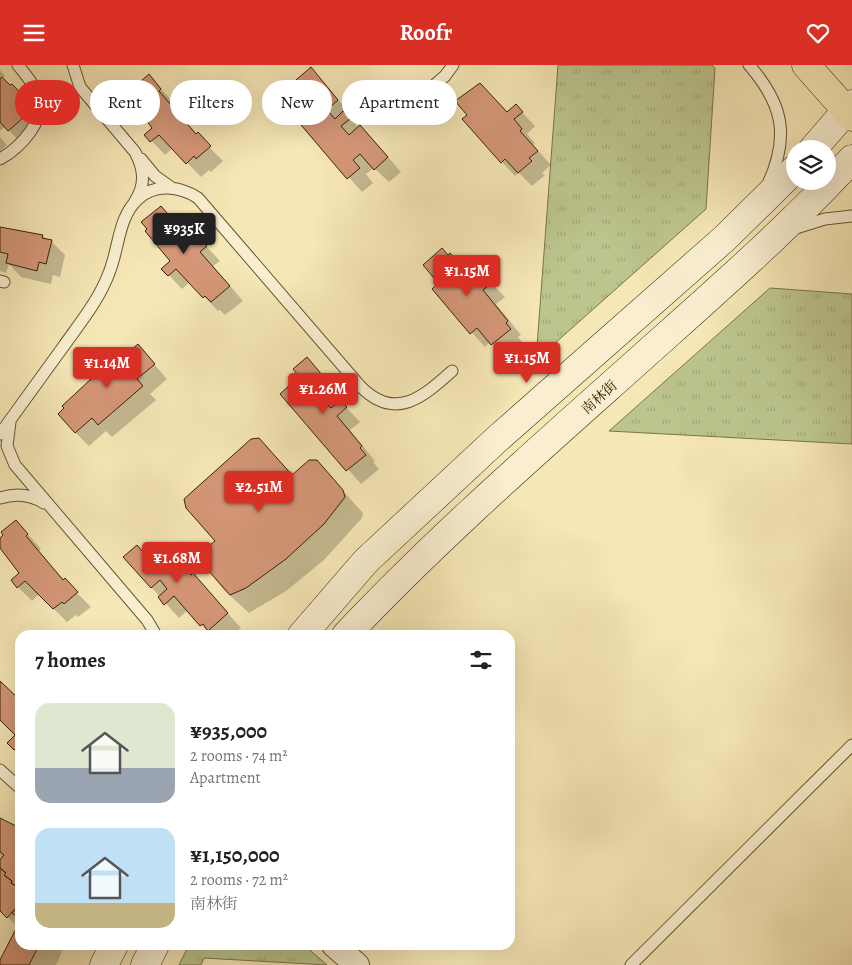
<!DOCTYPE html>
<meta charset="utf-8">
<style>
:root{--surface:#fff;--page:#f2f2f2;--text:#222;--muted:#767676;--accent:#d93025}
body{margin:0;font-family:Alegreya,"Noto Serif SC",serif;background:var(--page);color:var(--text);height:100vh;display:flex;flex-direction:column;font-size:19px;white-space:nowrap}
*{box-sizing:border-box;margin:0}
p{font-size:16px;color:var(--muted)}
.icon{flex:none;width:28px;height:28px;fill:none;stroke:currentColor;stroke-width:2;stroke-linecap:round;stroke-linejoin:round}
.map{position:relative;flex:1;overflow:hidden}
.drawer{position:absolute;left:15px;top:565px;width:500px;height:320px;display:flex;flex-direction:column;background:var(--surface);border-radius:15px;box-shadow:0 5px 20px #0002}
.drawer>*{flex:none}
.banner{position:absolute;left:15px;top:15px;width:500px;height:45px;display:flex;gap:10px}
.controls{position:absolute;left:786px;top:75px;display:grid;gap:10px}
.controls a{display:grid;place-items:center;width:50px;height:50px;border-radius:50%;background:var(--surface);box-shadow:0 5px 20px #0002;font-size:25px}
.price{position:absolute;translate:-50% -42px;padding:0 11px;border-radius:5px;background:var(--accent);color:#fff;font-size:16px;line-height:32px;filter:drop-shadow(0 1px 2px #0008)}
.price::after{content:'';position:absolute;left:50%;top:30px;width:15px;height:11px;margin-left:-8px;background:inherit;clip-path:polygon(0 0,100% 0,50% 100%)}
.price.selected{background:#222;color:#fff}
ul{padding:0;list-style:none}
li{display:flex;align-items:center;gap:15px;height:125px;padding:0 20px}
li span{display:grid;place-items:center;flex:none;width:140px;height:100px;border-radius:15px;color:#555}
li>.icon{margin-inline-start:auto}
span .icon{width:60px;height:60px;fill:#fffc;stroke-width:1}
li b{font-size:21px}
h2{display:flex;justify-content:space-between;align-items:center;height:60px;padding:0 20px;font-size:21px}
.tag{padding:0 18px;border-radius:22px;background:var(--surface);box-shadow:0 5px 20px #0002;font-size:18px;line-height:45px}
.tag.selected{background:var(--accent);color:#fff}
header{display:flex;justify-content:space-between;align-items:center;height:65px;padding:0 20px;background:var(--accent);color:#fff;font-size:22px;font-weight:600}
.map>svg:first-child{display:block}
.grass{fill:url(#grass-tufts);stroke:#7a744a}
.shadow{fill:#0003}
.building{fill:#d49778;stroke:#372305}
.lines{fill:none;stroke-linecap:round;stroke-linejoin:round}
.service-casing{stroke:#675431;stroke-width:13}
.minor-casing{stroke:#675431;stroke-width:26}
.secondary-casing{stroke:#372305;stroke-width:29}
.primary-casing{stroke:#372305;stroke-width:29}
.service{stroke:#f9efd0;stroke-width:11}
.minor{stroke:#f9efd0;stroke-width:24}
.secondary{stroke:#f9efd0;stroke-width:28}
.primary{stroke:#f6e7b6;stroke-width:28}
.labels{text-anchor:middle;stroke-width:4;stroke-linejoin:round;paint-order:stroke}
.street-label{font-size:14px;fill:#372305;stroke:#f9efd0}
</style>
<header><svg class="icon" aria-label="menu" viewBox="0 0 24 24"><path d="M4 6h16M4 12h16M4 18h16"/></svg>Roofr<svg class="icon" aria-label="heart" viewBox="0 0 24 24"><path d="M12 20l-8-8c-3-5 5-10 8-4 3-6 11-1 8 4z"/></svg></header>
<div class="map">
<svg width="852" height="900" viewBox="0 0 852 900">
<defs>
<pattern id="grass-tufts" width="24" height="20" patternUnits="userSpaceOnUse" patternTransform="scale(1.25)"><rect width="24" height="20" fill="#bcc58e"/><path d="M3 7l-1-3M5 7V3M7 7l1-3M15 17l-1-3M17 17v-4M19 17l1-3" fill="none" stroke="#a2a979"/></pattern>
</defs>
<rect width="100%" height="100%" fill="#f6e7b6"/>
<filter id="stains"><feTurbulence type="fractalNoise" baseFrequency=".004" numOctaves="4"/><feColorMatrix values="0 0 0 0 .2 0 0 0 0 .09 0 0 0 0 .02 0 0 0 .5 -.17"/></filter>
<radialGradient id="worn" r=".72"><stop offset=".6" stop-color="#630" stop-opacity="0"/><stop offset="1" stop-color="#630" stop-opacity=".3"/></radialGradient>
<path class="grass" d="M558 0H712L715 3 706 144 536 295Z
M770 223 852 229V379L609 366Z
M189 880H304L327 900 204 893 201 900H179Z"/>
<path class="shadow" d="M311 4 351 49 347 52 374 76 401 107 389 117 374 103 366 109 373 118 362 127 285 40 304 38 312 31Z
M0 5 5 11 3 13 40 51 22 79 5 61 0 66Z
M149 11 174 38 171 40 197 70 223 96 211 107 209 105 201 112 173 83 165 90 146 70 154 63Z
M516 41 535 61 527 69 535 78 533 80 551 100 542 108 545 110 532 121 519 108 515 111 502 97 507 48Z
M0 72 7 80 0 86Z
M161 142 191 176 197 171 220 196 213 201 243 236 225 250 220 245 218 246 190 217 182 224 163 204 172 196Z
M0 162 18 168V165L42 171 51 176 65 190 60 212 53 210 51 219 21 212 9 199 6 208 0 206Z
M463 204 477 219 485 212 505 232 496 239 521 270 518 272 523 278 506 293 490 277 485 282 433 224Z
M138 281 167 314 150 329 156 335 112 372 106 366 89 381 75 367 99 309Z
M307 293 347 339 345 341 360 357 350 365 375 396 373 397 379 404 361 419 282 329 300 327 308 320Z
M262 377 293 410 316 396 363 448 362 453 324 495 286 526 249 548 224 525 200 495 217 476Z
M16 456 41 484 39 486 64 515 91 542 78 552 76 550 67 557 39 529 32 536 18 522 21 508 0 481V474Z
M166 479 241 563 232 570H211L188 545 179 553 151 522 137 482 150 495Z
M0 618 20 636V689L9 678 16 670 0 654Z
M0 754 20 765V880H63L60 885 62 887 56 900H0L18 862 0 845Z"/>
<path class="building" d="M311 2 338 35 327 45 335 54 343 46 350 54 341 61 349 70 360 60 388 92 374 105 360 89 353 95 360 103 347 114 284 40 296 29 303 37 310 31 296 15Z
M149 9 161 24 159 26 196 69 198 67 211 81 196 94 194 91 186 99 159 70 150 77 144 70 152 63 128 31 136 24 134 22Z
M2 12 10 20 12 19 28 36 17 46 23 53 8 66 0 57V14Z
M480 18 507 47 516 39 523 47 514 54 522 64 520 66 538 86 529 93 532 96 518 108 505 94 501 98 462 54 467 50 455 36Z
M161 141 190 175 197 169 207 181 200 187 230 221 211 237 205 231 203 233 176 204 168 211 161 204 170 196 145 166 147 164 141 157Z
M0 162 43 170 42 173 52 175 46 199 39 197 37 206 6 198 8 189 0 187Z
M442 183 448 190 450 188 476 218 485 210 492 218 483 225 508 256 506 258 511 264 491 280 477 263 470 269 432 224 438 218 423 200Z
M138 279 155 299 137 314 143 321 98 360 92 353 75 368 58 349 64 343 62 341 91 314 84 305 91 299 99 308 130 283 131 285Z
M307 292 334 324 323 334 331 343 340 335 347 342 337 351 362 381 360 383 366 390 346 406 280 329 292 318 299 326 306 320 293 304Z
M259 373 292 410 309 395H317L343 425 345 432 324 459 286 494 246 523 230 530 199 495 201 487 215 476 186 443 184 434 251 374Z
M16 455 28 469 26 471 63 515 65 513 78 527 64 539 62 537 53 544 25 516 17 523 11 515 19 508 0 483V473L3 470 1 467Z
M166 477 182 496 180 497 191 510 193 508 228 548 208 566 203 559 200 561 174 531 164 540 158 532 167 524 160 515 151 523 123 492 137 480 149 494Z
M0 616 20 635V679L14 685 7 678 15 670 0 655Z
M0 753 20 763V823L11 818 12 816 4 810 6 808 0 803V795L4 790 0 787Z
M0 803 6 808 4 810 12 816 11 818 20 823 18 836 20 838 7 853 0 846Z
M20 838V855L12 848Z
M20 856V880H39L29 900H0V895Z"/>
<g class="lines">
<g class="service-casing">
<path id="service" d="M73 0 80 22 135 87C144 104 146 119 135 136
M749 0C783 39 790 71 768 119
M399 51 445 11 453 0
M0 94C20 83 48 54 38 29 33 18 25 9 18 0
M141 94 155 111 172 123
M796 163 825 154 852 151
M0 216 4 217
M10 357 7 381 15 400 147 555 156 570
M0 369C21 340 42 311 63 282 80 258 99 235 109 208 119 184 118 152 138 134 155 118 180 121 198 133L360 321C395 357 423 332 452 306
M0 433C16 428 30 429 44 438
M0 705 20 723
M631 900 852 680"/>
</g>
<g class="minor-casing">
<path id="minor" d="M334 880 357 900"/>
</g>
<g class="secondary-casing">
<path id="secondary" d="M813 84 852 39
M302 570 366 496 496 375 725 173 795 104
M346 570C446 464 558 368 666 271 730 214 794 157 852 94
M104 900 114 880
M145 900 155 880"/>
</g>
<g class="primary-casing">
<path id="primary" d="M806 0 852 52"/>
</g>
<use href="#service" class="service"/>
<use href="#minor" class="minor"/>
<use href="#secondary" class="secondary"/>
<use href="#primary" class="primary"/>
</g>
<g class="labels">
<g class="street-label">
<text transform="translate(599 332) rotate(-42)" y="5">南林街</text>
</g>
</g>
<rect width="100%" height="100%" filter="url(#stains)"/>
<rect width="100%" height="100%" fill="url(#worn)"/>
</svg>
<div class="controls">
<a><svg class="icon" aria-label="layers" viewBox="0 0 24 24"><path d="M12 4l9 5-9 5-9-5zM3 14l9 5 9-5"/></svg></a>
</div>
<b class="price selected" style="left:184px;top:190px">¥935K</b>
<b class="price" style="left:467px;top:232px">¥1.15M</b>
<b class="price" style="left:527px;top:319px">¥1.15M</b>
<b class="price" style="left:107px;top:324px">¥1.14M</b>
<b class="price" style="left:323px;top:350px">¥1.26M</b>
<b class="price" style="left:259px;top:448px">¥2.51M</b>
<b class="price" style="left:177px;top:519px">¥1.68M</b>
<div class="banner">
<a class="tag selected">Buy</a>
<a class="tag">Rent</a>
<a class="tag">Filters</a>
<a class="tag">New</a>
<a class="tag">Apartment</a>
</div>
<section class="drawer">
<h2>7 homes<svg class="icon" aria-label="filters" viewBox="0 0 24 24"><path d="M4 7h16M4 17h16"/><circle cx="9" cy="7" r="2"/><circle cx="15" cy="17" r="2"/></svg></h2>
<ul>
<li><span style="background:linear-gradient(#dfe7d0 65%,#9aa5b1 0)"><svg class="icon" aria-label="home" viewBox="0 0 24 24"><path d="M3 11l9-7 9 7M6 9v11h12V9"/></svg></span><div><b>¥935,000</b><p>2 rooms · 74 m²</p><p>Apartment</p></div></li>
<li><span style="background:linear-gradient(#bfe0f5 75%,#c2b280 0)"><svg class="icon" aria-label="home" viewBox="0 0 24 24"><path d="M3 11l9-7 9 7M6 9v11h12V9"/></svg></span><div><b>¥1,150,000</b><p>2 rooms · 72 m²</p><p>南林街</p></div></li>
</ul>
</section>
</div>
